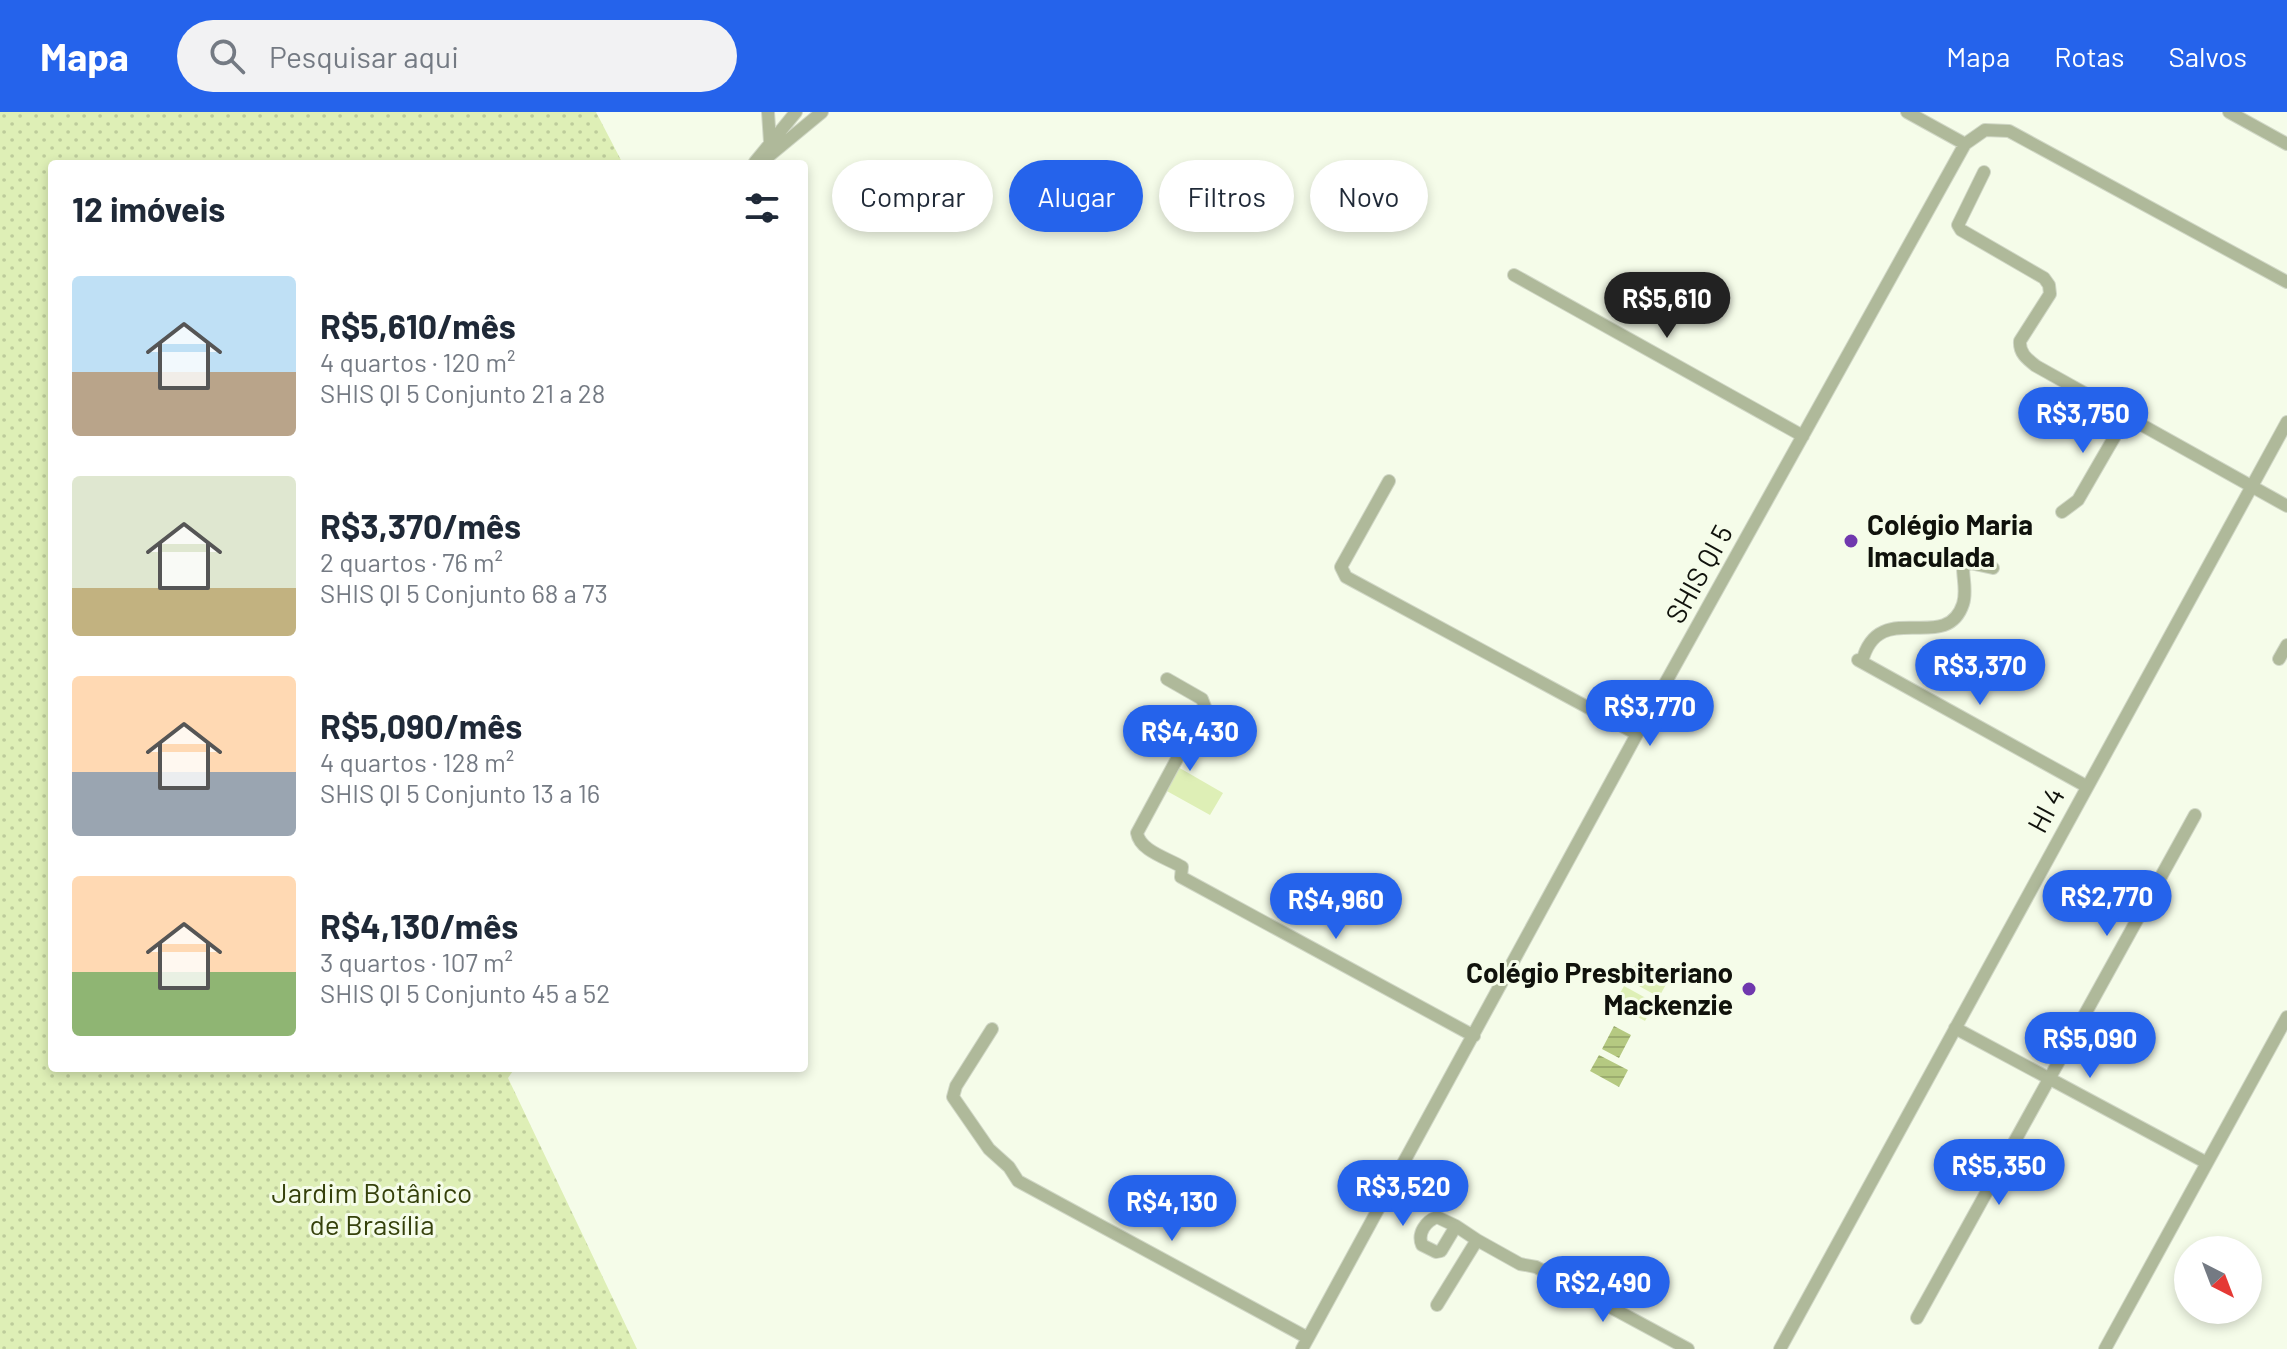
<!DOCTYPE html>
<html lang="pt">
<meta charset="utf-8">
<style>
:root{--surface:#fff;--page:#f2f2f3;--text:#1f2937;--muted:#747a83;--accent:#2563eb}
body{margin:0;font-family:Barlow,sans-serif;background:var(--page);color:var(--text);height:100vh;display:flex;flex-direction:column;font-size:30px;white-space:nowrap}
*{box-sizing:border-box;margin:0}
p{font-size:26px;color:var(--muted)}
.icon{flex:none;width:44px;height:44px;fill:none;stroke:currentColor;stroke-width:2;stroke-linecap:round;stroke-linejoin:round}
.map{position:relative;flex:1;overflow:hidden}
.drawer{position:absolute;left:48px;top:48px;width:760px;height:912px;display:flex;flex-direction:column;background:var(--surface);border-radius:8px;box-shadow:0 4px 12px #0003}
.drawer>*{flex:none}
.top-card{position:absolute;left:832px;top:48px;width:760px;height:72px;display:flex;gap:16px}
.needle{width:52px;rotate:138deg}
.fabs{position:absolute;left:2174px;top:1124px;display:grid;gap:16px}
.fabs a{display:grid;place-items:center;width:88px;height:88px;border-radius:50%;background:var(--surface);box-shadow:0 4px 12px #0003;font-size:40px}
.price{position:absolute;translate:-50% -68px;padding:0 18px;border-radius:28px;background:var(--accent);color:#fff;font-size:26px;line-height:52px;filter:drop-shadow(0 2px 4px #0008)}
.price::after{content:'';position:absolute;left:50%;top:48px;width:24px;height:18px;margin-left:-12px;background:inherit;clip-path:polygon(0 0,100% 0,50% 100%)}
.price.on{background:#222;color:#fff}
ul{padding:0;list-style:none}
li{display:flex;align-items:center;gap:24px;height:200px;padding:0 24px}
li span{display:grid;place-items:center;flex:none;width:224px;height:160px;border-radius:8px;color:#555}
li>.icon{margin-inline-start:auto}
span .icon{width:96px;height:96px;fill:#fffc;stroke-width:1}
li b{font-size:34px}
h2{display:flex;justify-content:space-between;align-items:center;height:96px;padding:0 24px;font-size:34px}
.pill{padding:0 28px;border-radius:36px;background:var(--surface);box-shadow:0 4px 12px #0003;font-size:28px;line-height:72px}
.pill.on{background:var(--accent);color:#fff}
header{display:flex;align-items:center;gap:48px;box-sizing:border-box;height:112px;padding:0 40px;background:var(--accent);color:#fff}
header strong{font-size:38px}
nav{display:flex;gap:44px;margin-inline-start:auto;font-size:28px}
.search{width:560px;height:72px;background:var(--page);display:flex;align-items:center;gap:20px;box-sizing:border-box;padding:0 28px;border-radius:44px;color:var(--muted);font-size:30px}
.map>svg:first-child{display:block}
.green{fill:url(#green-dots)}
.pitch{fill:#deefb6}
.water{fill:url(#water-rules)}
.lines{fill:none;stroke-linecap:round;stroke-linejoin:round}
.minor-casing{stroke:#d0d7c6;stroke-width:14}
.minor{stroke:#afb99a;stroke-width:12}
.poi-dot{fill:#7038ae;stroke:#f5fce9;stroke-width:3}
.labels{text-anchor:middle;stroke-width:6;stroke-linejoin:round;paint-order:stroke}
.poi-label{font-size:28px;font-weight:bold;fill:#10120c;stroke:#f5fce9;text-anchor:start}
.street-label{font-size:28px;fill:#10120c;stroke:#f5fce9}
.park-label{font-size:28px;fill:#35410b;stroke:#f5fce9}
</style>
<header>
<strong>Mapa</strong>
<div class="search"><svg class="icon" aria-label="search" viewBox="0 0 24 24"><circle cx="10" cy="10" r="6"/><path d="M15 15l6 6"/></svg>Pesquisar aqui</div>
<nav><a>Mapa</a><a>Rotas</a><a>Salvos</a></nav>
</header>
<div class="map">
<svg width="2287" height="1237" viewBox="0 0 2287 1237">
<defs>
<pattern id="green-dots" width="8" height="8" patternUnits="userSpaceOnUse" patternTransform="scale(2)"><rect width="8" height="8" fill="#deefb6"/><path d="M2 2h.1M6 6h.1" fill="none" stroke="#bdcc9b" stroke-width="1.8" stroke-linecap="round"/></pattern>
<pattern id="water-rules" width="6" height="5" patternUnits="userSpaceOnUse" patternTransform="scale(2)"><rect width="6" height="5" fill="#b5c981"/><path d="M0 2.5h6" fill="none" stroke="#9bac6e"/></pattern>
</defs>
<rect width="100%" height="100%" fill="#f5fce9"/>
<path class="green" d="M0 0H596L623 52H52V956H515L508 966 637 1237H0Z"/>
<path class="pitch" d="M1178 655 1223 681 1210 703 1165 678Z
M1637 850 1669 867 1659 885 1628 868Z
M1624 874 1655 891 1645 909 1614 892Z"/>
<path class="water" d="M1614 914 1631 923 1619 946 1602 937Z
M1599 943 1628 958 1619 975 1590 959Z"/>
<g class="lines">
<g class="minor-casing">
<path id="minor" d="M768 0 770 30
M1907 0 1965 32
M2229 0 2287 32
M755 50 796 0
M759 52 822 0
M1984 60 1958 113 1961 118 2044 166 2049 173 2050 182 2020 229C2019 241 2027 247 2036 254L2287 394
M1514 163 1803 324
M1389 369 1341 455 1346 465 1637 622
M2062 400 2078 388 2126 305
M2279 547 2287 533
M1858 548 2086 674
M1862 550C1878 484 1946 544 1963 492 1967 480 1963 467 1963 455L1970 451 1993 456
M1167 567 1202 587 1205 595 1137 721C1140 739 1167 746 1182 755L1181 765 1474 924
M1955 916 2207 1051
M992 917 956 974 953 985 989 1037 1009 1055 1018 1069 1308 1226
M1477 1128 1520 1152 1536 1155 1688 1237
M1437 1193 1477 1128 1456 1114 1441 1139 1436 1140 1422 1133C1417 1121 1426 1109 1437 1105L1456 1114
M1917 1206 2195 703
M1302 1237 1637 622 1965 32 1985 18 2009 19 2287 170
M1780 1237 2287 310
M2105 1237 2287 905"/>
</g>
<use href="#minor" class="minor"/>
</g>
<g class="poi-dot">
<circle cx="1851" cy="429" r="8"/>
<circle cx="1749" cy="877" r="8"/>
</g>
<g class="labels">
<g class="poi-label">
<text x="1867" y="423">Colégio Maria<tspan x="1867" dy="32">Imaculada</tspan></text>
<text x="1733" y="871" text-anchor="end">Colégio Presbiteriano<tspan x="1733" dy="32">Mackenzie</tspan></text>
</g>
<g class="street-label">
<text transform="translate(1699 462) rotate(-61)" y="10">SHIS QI 5</text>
<text transform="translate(2046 698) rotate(-62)" y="10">HI 4</text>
</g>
<g class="park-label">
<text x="372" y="1091">Jardim Botânico<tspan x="372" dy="32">de Brasília</tspan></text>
</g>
</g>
</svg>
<div class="fabs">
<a><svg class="needle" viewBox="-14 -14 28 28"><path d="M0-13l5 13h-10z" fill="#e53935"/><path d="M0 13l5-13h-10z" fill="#747a83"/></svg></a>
</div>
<b class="price on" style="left:1667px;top:228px">R$5,610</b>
<b class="price" style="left:2083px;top:343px">R$3,750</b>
<b class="price" style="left:1980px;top:595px">R$3,370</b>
<b class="price" style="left:1650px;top:636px">R$3,770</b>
<b class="price" style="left:1190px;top:661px">R$4,430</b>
<b class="price" style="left:2107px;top:826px">R$2,770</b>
<b class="price" style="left:1336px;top:829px">R$4,960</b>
<b class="price" style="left:2090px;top:968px">R$5,090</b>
<b class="price" style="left:1999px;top:1095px">R$5,350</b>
<b class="price" style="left:1403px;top:1116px">R$3,520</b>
<b class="price" style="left:1172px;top:1131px">R$4,130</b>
<b class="price" style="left:1603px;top:1212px">R$2,490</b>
<div class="top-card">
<a class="pill">Comprar</a>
<a class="pill on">Alugar</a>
<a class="pill">Filtros</a>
<a class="pill">Novo</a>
</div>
<section class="drawer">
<h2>12 imóveis<svg class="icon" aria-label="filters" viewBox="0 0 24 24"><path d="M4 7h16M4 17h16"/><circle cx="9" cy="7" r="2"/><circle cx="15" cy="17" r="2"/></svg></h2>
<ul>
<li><span style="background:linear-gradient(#bfe0f5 60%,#b9a48a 0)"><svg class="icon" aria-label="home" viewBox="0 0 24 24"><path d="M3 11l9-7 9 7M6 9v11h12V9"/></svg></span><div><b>R$5,610/mês</b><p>4 quartos · 120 m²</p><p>SHIS QI 5 Conjunto 21 a 28</p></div></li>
<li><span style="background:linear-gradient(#dfe7d0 70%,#c2b280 0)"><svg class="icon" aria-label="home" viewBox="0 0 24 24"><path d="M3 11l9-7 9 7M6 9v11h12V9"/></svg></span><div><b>R$3,370/mês</b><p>2 quartos · 76 m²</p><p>SHIS QI 5 Conjunto 68 a 73</p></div></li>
<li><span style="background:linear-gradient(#ffd9b3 60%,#9aa5b1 0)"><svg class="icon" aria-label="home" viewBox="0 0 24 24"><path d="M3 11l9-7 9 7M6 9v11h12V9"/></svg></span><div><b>R$5,090/mês</b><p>4 quartos · 128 m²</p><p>SHIS QI 5 Conjunto 13 a 16</p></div></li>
<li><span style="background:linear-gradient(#ffd9b3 60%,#8fb573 0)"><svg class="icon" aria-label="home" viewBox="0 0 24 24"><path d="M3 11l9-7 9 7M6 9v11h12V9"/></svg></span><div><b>R$4,130/mês</b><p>3 quartos · 107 m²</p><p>SHIS QI 5 Conjunto 45 a 52</p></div></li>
</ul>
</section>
</div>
